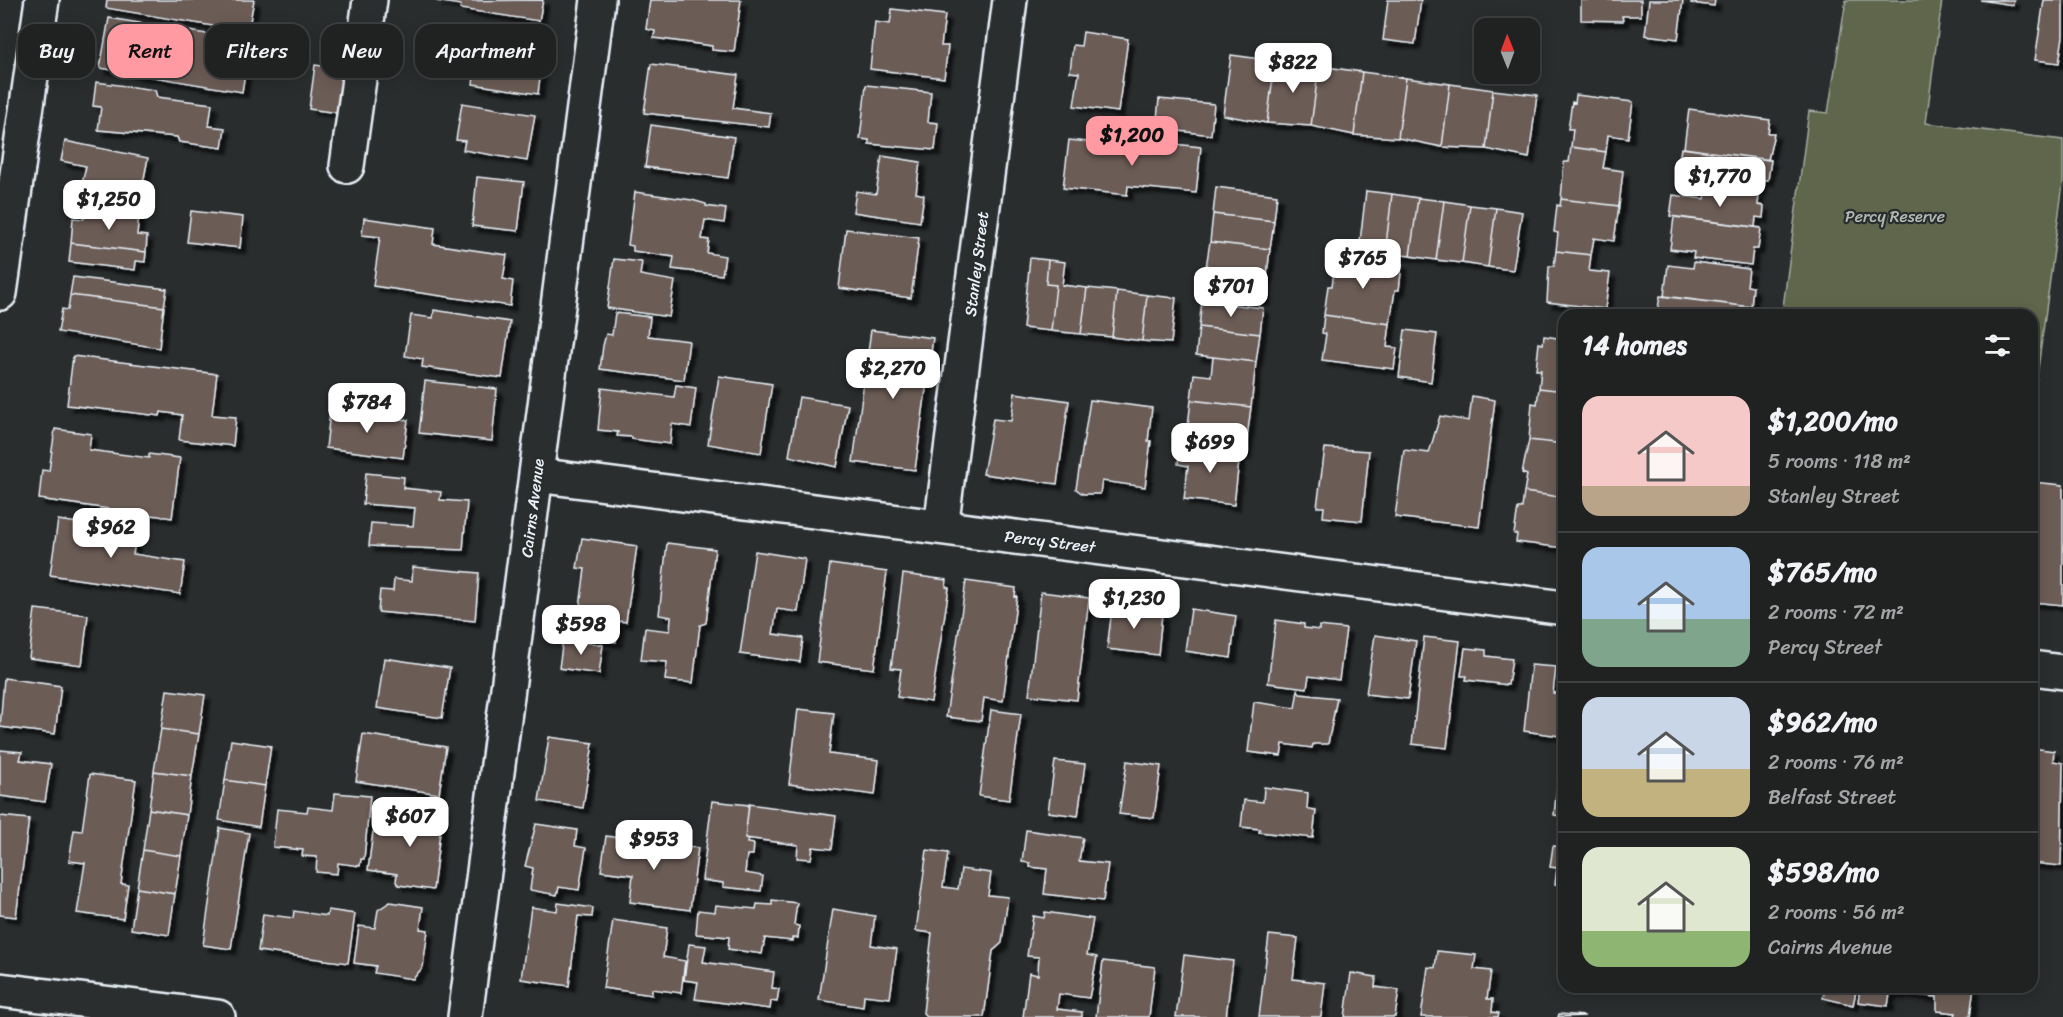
<!DOCTYPE html>
<meta charset="utf-8">
<style>
:root{--surface:#202222;--page:#2d2f2f;--text:#f1f3f6;--muted:#a2a4a5;--line:#3d3f40;--accent:#ff9aa2}
body{margin:0;font-family:Sriracha,sans-serif;background:var(--page);color:var(--text);height:100vh;display:flex;flex-direction:column;font-size:22px;white-space:nowrap}
*{box-sizing:border-box;margin:0}
p{font-size:20px;color:var(--muted)}
.icon{flex:none;width:33px;height:33px;fill:none;stroke:currentColor;stroke-width:2;stroke-linecap:round;stroke-linejoin:round}
.map{position:relative;flex:1;overflow:hidden}
.details{position:absolute;left:1558px;top:309px;width:480px;height:684px;display:flex;flex-direction:column;background:var(--surface);border-radius:18px;box-shadow:0 3px 15px #0003,0 0 0 2px var(--line)}
.details>*{flex:none}
.guide{position:absolute;left:18px;top:24px;width:570px;height:54px;display:flex;gap:12px}
.needle{width:39px;rotate:359deg}
.controls{position:absolute;left:1474px;top:18px;display:grid;gap:12px}
.controls a{display:grid;place-items:center;width:66px;height:66px;border-radius:12px;background:var(--surface);box-shadow:0 3px 15px #0003,0 0 0 2px var(--line);font-size:30px}
.price{position:absolute;translate:-50% -51px;padding:0 14px;border-radius:12px;background:#fff;color:#222;font-size:20px;line-height:39px;filter:drop-shadow(0 2px 3px #0008)}
.price::after{content:'';position:absolute;left:50%;top:36px;width:18px;height:14px;margin-left:-9px;background:inherit;clip-path:polygon(0 0,100% 0,50% 100%)}
.price.on{background:var(--accent);color:#111}
ul{padding:0;list-style:none}
li{display:flex;align-items:center;gap:18px;height:150px;padding:0 24px}
li+li{border-top:2px solid var(--line)}
li span{display:grid;place-items:center;flex:none;width:168px;height:120px;border-radius:18px;color:#555}
li>.icon{margin-inline-start:auto}
span .icon{width:72px;height:72px;fill:#fffc;stroke-width:1}
li b{font-size:26px}
h2{display:flex;justify-content:space-between;align-items:center;height:72px;padding:0 24px;font-size:26px}
.pill{padding:0 21px;border-radius:18px;background:var(--surface);box-shadow:0 3px 15px #0003,0 0 0 2px var(--line);font-size:21px;line-height:54px}
.pill.on{background:var(--accent);color:#111}
.map>svg:first-child{display:block}
.green{fill:#5f664c;stroke:#a4aca2;stroke-width:1.5}
.building{fill:#6c5b56;stroke:#e8f1f8;stroke-width:1.5;filter:url(#shadow)}
.lines{fill:none;stroke-linecap:round;stroke-linejoin:round}
.minor-casing{stroke:#e8f1f8;stroke-width:38}
.major-casing{stroke:#e8f1f8;stroke-width:38}
.minor{stroke:#2a2d2e;stroke-width:33}
.major{stroke:#2a2d2e;stroke-width:33}
.labels{text-anchor:middle;stroke-width:4.5;stroke-linejoin:round;paint-order:stroke}
.park-label{font-size:16px;fill:#b1b9b3;stroke:#2a2d2e}
.street-label{font-size:16px;fill:#e8f1f8;stroke:#2a2d2e}
</style>
<div class="map">
<svg width="2063" height="1017" viewBox="0 0 2063 1017">
<defs>
<filter id="shadow"><feDropShadow dx="5.5" dy="5.5" stdDeviation="1.5" flood-color="#0009"/></filter>
</defs>
<rect width="100%" height="100%" fill="#2a2d2e"/>
<filter id="ink" filterUnits="userSpaceOnUse"><feTurbulence type="fractalNoise" baseFrequency=".0167" numOctaves="2"/><feDisplacementMap in="SourceGraphic" scale="12" xChannelSelector="R" yChannelSelector="G"/><feConvolveMatrix kernelMatrix="1 2 1 2 8 2 1 2 1" color-interpolation-filters="sRGB"/></filter>
<g filter="url(#ink)">
<path class="green" d="M1846 0H1942L1926 123 2063 140V183L2033 406 2032 315H1782L1809 111 1828 113Z"/>
<path class="building" d="M107 0H254L248 32 106 8Z
M543 0 539 21 460 9 461 5 436 1Z
M650 0H741L734 52 712 50V46L654 38 655 31 646 29Z
M1388 0H1421L1415 44 1383 40Z
M1581 0H1641V16H1622L1623 21 1581 20Z
M1649 0H1683L1678 39 1645 35Z
M1692 0H1715L1714 6 1691 3Z
M1980 0H2014L2013 5Z
M2044 0H2063V36L2059 63 2035 60Z
M892 9 945 15 941 46H948L944 78 870 69 875 22 890 24Z
M109 18 250 41 242 92 100 68Z
M1083 32 1128 39 1118 112 1074 106 1079 73 1070 72 1073 45 1081 46Z
M480 35 544 44 538 94 473 84Z
M1231 55 1275 61 1267 123 1223 115Z
M1275 61 1319 66 1311 126 1267 123Z
M651 64 738 75 733 108 771 113 769 127 644 113Z
M315 65 351 70 345 114 309 109Z
M1319 66 1362 72 1354 135 1311 126Z
M1362 72 1406 78 1398 138 1354 135Z
M1406 78 1450 84 1442 147 1398 138Z
M96 82 155 90 157 97 212 104 209 126 225 128 222 148 179 142 177 137 98 130 101 107 93 106Z
M1450 84 1493 90 1486 149 1442 147Z
M866 85 931 92 928 122 938 123 935 150 869 144V140L860 139Z
M1493 90 1537 95 1529 158 1486 149Z
M1576 95 1633 102 1628 138 1608 135 1606 152 1571 147 1573 129H1568L1572 102 1575 103Z
M1159 99 1214 104 1211 135 1156 128Z
M462 103 535 115 527 161 463 150 465 141 456 140Z
M1689 109 1770 120 1768 133H1774L1768 160 1684 148Z
M651 125 734 137 728 178 645 167Z
M1129 139 1201 147 1196 193 1128 186 1127 195 1063 188 1069 140 1128 146Z
M65 141 148 158 140 199 81 188 86 166 61 161Z
M1571 147 1606 152 1603 168 1623 171 1619 206 1561 199 1564 162H1569Z
M1681 148 1771 160 1768 180H1762L1760 191 1708 184 1710 173 1678 168Z
M882 156 920 162 916 193 924 195 920 222 853 212 856 191 876 194Z
M477 177 524 182 518 231 472 226Z
M1216 187 1277 195 1274 221 1213 214Z
M1707 188 1759 194 1758 205 1764 206 1763 218 1756 217 1755 227 1670 216 1673 195 1705 199Z
M1366 191 1392 194 1385 253 1359 250Z
M635 192 692 200 706 204V206L726 209 724 223 705 220 702 239 709 240 707 253 725 256 722 275 672 269 674 257 633 251V246L628 245Z
M1392 194 1418 198 1410 256 1385 253Z
M1418 198 1444 201 1436 260 1410 256Z
M1561 199 1619 206 1614 241 1594 238 1591 255 1556 251 1558 233 1554 232 1557 205 1560 206Z
M1444 201 1470 205 1462 263 1436 260Z
M1470 205 1496 208 1488 267 1462 263Z
M1496 208 1522 212 1513 270 1488 267Z
M85 209 139 215 137 235 147 236 146 252 71 243 73 218 84 219Z
M191 211 243 217 240 248 187 242Z
M1213 214 1274 221 1270 249 1210 242Z
M1674 217 1761 228 1758 249H1753L1751 265 1693 258 1694 252 1670 249Z
M364 218 435 228 433 244 507 255 503 279 513 281 510 306 373 286 380 237 362 235Z
M846 229 919 238 911 298 839 288Z
M1210 242 1270 249 1267 275 1206 267Z
M71 243 146 252 145 262 136 261 135 270 69 262Z
M1556 251 1591 255 1589 271 1610 273 1605 309 1547 302 1549 266H1554Z
M1336 256 1402 264 1399 290H1395L1390 324 1324 315 1328 286H1332Z
M1030 258 1048 260 1046 284 1056 285 1051 331 1023 328Z
M614 259 642 262 640 275 675 281 669 317 607 308Z
M1048 260 1065 262 1062 285 1087 288 1081 334 1051 331 1056 285 1046 284Z
M1694 262 1749 269 1747 286 1753 287 1751 307 1664 296 1668 265 1693 268Z
M1206 267 1267 275 1264 300 1203 293Z
M73 277 167 289 164 307 70 295Z
M1087 288 1117 291 1112 337 1081 334Z
M1117 291 1147 295 1142 341 1112 337Z
M70 295 164 307 159 348 58 332 62 309 68 310Z
M1147 295 1176 298 1171 343 1142 341Z
M1660 296 1751 307 1750 315H1657Z
M1202 301 1263 308 1260 334 1199 327Z
M434 310 510 322 502 378 422 367 423 359 405 356 411 315 433 318Z
M615 313 650 317 648 336 689 341 684 380 600 369 603 346 606 334 612 335Z
M1324 315 1390 324 1387 347 1397 348 1394 369 1322 360 1326 334 1322 333Z
M1199 327 1260 334 1256 362 1196 355Z
M871 330 933 338 915 470 853 462Z
M1405 330 1437 334 1431 382 1399 377Z
M1544 336 1564 339V391L1539 388 1541 370H1536L1539 343 1543 344Z
M73 356 217 374 212 415 236 417 233 446 179 440 182 415 161 412 160 416 67 405Z
M1213 357 1256 362 1251 407 1191 400 1194 374 1211 376Z
M719 376 772 384 761 453 708 444Z
M425 381 497 389 492 441 419 433Z
M676 385 696 388 691 427 672 424 670 444 632 439V437L617 436 618 432 598 430 602 388 674 397Z
M1539 388 1564 391V444L1529 440 1532 403 1537 404Z
M1015 393 1069 401 1057 484 983 474 993 419 1011 421Z
M1472 396 1495 400 1479 527 1395 517 1404 450 1429 453 1440 416 1469 421Z
M799 397 848 405 837 467 789 456Z
M1090 400 1152 408 1148 441H1151L1145 487 1102 481 1100 494H1083L1076 489Z
M1191 400 1251 407 1245 453 1201 447 1204 428 1188 426Z
M330 411 408 420 403 458 326 448Z
M55 429 91 434 89 450 149 458V454L180 458 172 518 39 499 42 470 49 471Z
M1529 440 1564 444V479H1562L1560 497 1524 492 1527 475 1522 473Z
M1180 445 1240 452 1234 505 1184 499 1188 466 1178 464Z
M1325 448 1369 451 1362 521 1323 517 1324 507H1317Z
M366 473 404 477 403 488 441 492 440 500 467 502 463 550 369 546 371 523 413 526 415 508 363 504Z
M2032 482 2063 485V605L2032 602Z
M1524 492 1560 497 1558 513 1564 514V548L1516 542 1517 534H1514L1518 508H1522Z
M58 520 137 532 133 554 185 562 180 594 50 575Z
M582 538 637 546 626 622 619 621 616 642 576 636 585 569 577 568Z
M667 543 715 549 706 623 700 625 693 683 665 680 667 662 641 660 645 628 670 631 671 617 659 615Z
M755 551 805 559 798 612 777 609 773 634 803 638 800 662 740 654Z
M830 564 887 572 874 669 817 662Z
M413 567 479 573 475 621 378 612 380 590 393 591 394 579 412 581Z
M903 574 947 580 946 587 949 588 931 702 897 697 901 669 891 668Z
M966 581 1016 588 1015 597 1017 596 1003 701 984 698 981 721 946 717Z
M1041 592 1089 598 1077 700 1029 695Z
M1113 601 1138 604 1137 611 1162 614 1158 655 1107 649Z
M35 609 88 615 82 665 29 658Z
M1191 609 1236 616 1231 658 1185 651Z
M1276 620 1304 624V628L1319 630V626L1346 629 1339 680 1309 676 1307 688 1268 683Z
M1375 635 1416 641 1408 699 1366 694Z
M1424 637 1460 641 1447 748 1412 744Z
M563 639 603 645 599 674 559 668Z
M1465 648 1486 650V656L1512 659 1508 685 1466 680 1467 676H1461Z
M384 658 450 668 442 718 377 708Z
M1531 665 1556 667 1553 693 1564 694 1560 736 1524 731Z
M4 678 61 686 55 734 0 727Z
M167 690 205 695 199 734 161 729Z
M1298 690 1300 694 1337 698 1328 744H1313L1312 748 1283 744 1281 756 1248 752 1254 702 1295 708Z
M798 709 834 713 829 754 879 760 875 795 789 784Z
M991 710 1021 714 1009 800 979 796Z
M161 729 199 734 192 776 154 771Z
M363 734 446 747 439 794 356 781Z
M549 737 593 743 583 808 539 801Z
M231 740 271 746 265 786 225 780Z
M2032 748 2054 751 2053 761 2063 763 2061 866 2032 863Z
M0 750 22 752 20 760 51 764 45 802 0 796Z
M1055 761 1085 764 1078 816 1048 812Z
M1127 761 1161 766 1154 818 1119 814Z
M154 771 192 776 187 815 149 809Z
M90 774 136 780 121 884 128 885 123 919 77 913 85 863 69 861 74 830 82 831Z
M1558 776H1564V817L1554 815Z
M225 780 265 786 259 827 219 820Z
M1264 787 1308 793 1307 809 1316 810 1313 838 1259 832 1260 829 1241 827 1244 800 1263 802Z
M335 793 370 796 364 859H361L360 866 338 863 337 874 316 872 317 857 302 856 303 850 273 847 277 809 307 812 308 807 333 810Z
M712 801 749 805 745 838 748 839 747 843 754 844 753 855H747L745 873 763 876 761 891 723 887V883L702 880Z
M405 803 443 807 433 890 399 885 396 882 397 874 368 870 373 832 402 835Z
M749 804 836 816 832 849 813 847 811 859 797 858 798 845 745 838Z
M149 809 187 815 181 856 143 850Z
M0 816 29 819 16 917 0 915Z
M536 824 577 830 575 846 586 848 579 890 559 887 557 895 530 890 533 868 525 866Z
M220 828 249 833 231 949 203 945Z
M1026 830 1083 838 1079 861 1108 864 1103 901 1044 894 1047 869 1030 867V863L1022 862Z
M606 836 698 848 690 910 630 902 633 875 601 871Z
M1553 846 1564 847V885L1555 884 1557 868 1550 867Z
M143 850 181 856 175 894 137 888Z
M927 850 948 853 943 887 958 889 961 869 991 873 988 895 1008 897 1002 943 993 951 984 1017H927L923 1013 932 933 916 931Z
M137 888 175 894 169 935 131 929Z
M772 900 797 903 794 925 799 926 798 938H792V941L765 938 762 954 728 949 729 937 696 934 698 910 715 912 716 905 756 909 757 904 772 905Z
M390 902 423 907 420 929 428 930 423 967 413 979 374 973 376 966 354 963 359 926 375 928 378 910Z
M558 903 593 908 592 917 578 916 569 986 521 979 531 907 557 911Z
M833 909 875 916 871 945 897 949 890 998 864 995 863 1007 819 1000Z
M328 910 355 914 348 963 258 951 263 914 293 918 294 911 327 916Z
M1045 912 1093 919 1087 955 1097 957 1089 998 1059 994 1057 1009 1082 1012V1017H1023L1029 973 1038 975V971L1039 957 1027 956 1033 916 1044 918Z
M613 920 667 928 663 957 685 961 681 993 652 989V995L603 988Z
M1269 935 1298 938 1293 979 1325 983 1321 1017H1259Z
M689 944 706 946 703 962 774 972 772 988 779 989 777 1002 771 1001 770 1009 695 999 698 982 684 980Z
M1437 951 1476 955 1474 969 1491 971 1487 999H1493L1492 1012 1499 1013 1498 1017H1421L1428 967 1435 968Z
M1184 955 1233 961 1226 1017H1176Z
M1103 961 1155 967 1149 1017H1096Z
M1351 973 1376 977 1375 987 1399 990 1395 1017H1345Z
M1825 987H1857L1853 1005 1823 998Z
M1860 987H1909L1908 994 1890 993 1888 1006 1858 1002Z
M1909 987H1974L1970 1017H1955L1956 1013 1937 1011V997L1908 994Z
M1559 1014 1585 1016 1558 1017Z"/>
<g class="lines">
<g class="minor-casing">
<path id="minor" d="M347 166 370 0
M0 293 42 0
M536 475 1564 608
M941 527 1010 0
M2032 668 2063 672
M465 1017 598 0"/>
</g>
<g class="major-casing">
<path id="major" d="M0 990 218 1017"/>
</g>
<use href="#minor" class="minor"/>
<use href="#major" class="major"/>
</g>
</g>
<g class="labels">
<g class="park-label">
<text x="1895" y="222">Percy Reserve</text>
</g>
<g class="street-label">
<text transform="translate(976 264) rotate(-83)" y="6">Stanley Street</text>
<text transform="translate(532 508) rotate(-83)" y="6">Cairns Avenue</text>
<text transform="translate(1050 541) rotate(7)" y="6">Percy Street</text>
</g>
</g>
</svg>
<div class="controls">
<a><svg class="needle" viewBox="-14 -14 28 28"><path d="M0-13l5 13h-10z" fill="#e53935"/><path d="M0 13l5-13h-10z" fill="#a2a4a5"/></svg></a>
</div>
<b class="price" style="left:1293px;top:94px">$822</b>
<b class="price on" style="left:1132px;top:167px">$1,200</b>
<b class="price" style="left:1720px;top:208px">$1,770</b>
<b class="price" style="left:109px;top:231px">$1,250</b>
<b class="price" style="left:1363px;top:290px">$765</b>
<b class="price" style="left:1231px;top:318px">$701</b>
<b class="price" style="left:893px;top:400px">$2,270</b>
<b class="price" style="left:367px;top:434px">$784</b>
<b class="price" style="left:1210px;top:474px">$699</b>
<b class="price" style="left:111px;top:559px">$962</b>
<b class="price" style="left:1134px;top:630px">$1,230</b>
<b class="price" style="left:581px;top:656px">$598</b>
<b class="price" style="left:410px;top:848px">$607</b>
<b class="price" style="left:654px;top:871px">$953</b>
<div class="guide">
<a class="pill">Buy</a>
<a class="pill on">Rent</a>
<a class="pill">Filters</a>
<a class="pill">New</a>
<a class="pill">Apartment</a>
</div>
<section class="details">
<h2>14 homes<svg class="icon" aria-label="filters" viewBox="0 0 24 24"><path d="M4 7h16M4 17h16"/><circle cx="9" cy="7" r="2"/><circle cx="15" cy="17" r="2"/></svg></h2>
<ul>
<li><span style="background:linear-gradient(#f6c9c9 75%,#b9a48a 0)"><svg class="icon" aria-label="home" viewBox="0 0 24 24"><path d="M3 11l9-7 9 7M6 9v11h12V9"/></svg></span><div><b>$1,200/mo</b><p>5 rooms · 118 m²</p><p>Stanley Street</p></div></li>
<li><span style="background:linear-gradient(#a9c7e8 60%,#7fa58c 0)"><svg class="icon" aria-label="home" viewBox="0 0 24 24"><path d="M3 11l9-7 9 7M6 9v11h12V9"/></svg></span><div><b>$765/mo</b><p>2 rooms · 72 m²</p><p>Percy Street</p></div></li>
<li><span style="background:linear-gradient(#c9d6e8 60%,#c2b280 0)"><svg class="icon" aria-label="home" viewBox="0 0 24 24"><path d="M3 11l9-7 9 7M6 9v11h12V9"/></svg></span><div><b>$962/mo</b><p>2 rooms · 76 m²</p><p>Belfast Street</p></div></li>
<li><span style="background:linear-gradient(#dfe7d0 70%,#8fb573 0)"><svg class="icon" aria-label="home" viewBox="0 0 24 24"><path d="M3 11l9-7 9 7M6 9v11h12V9"/></svg></span><div><b>$598/mo</b><p>2 rooms · 56 m²</p><p>Cairns Avenue</p></div></li>
</ul>
</section>
</div>
